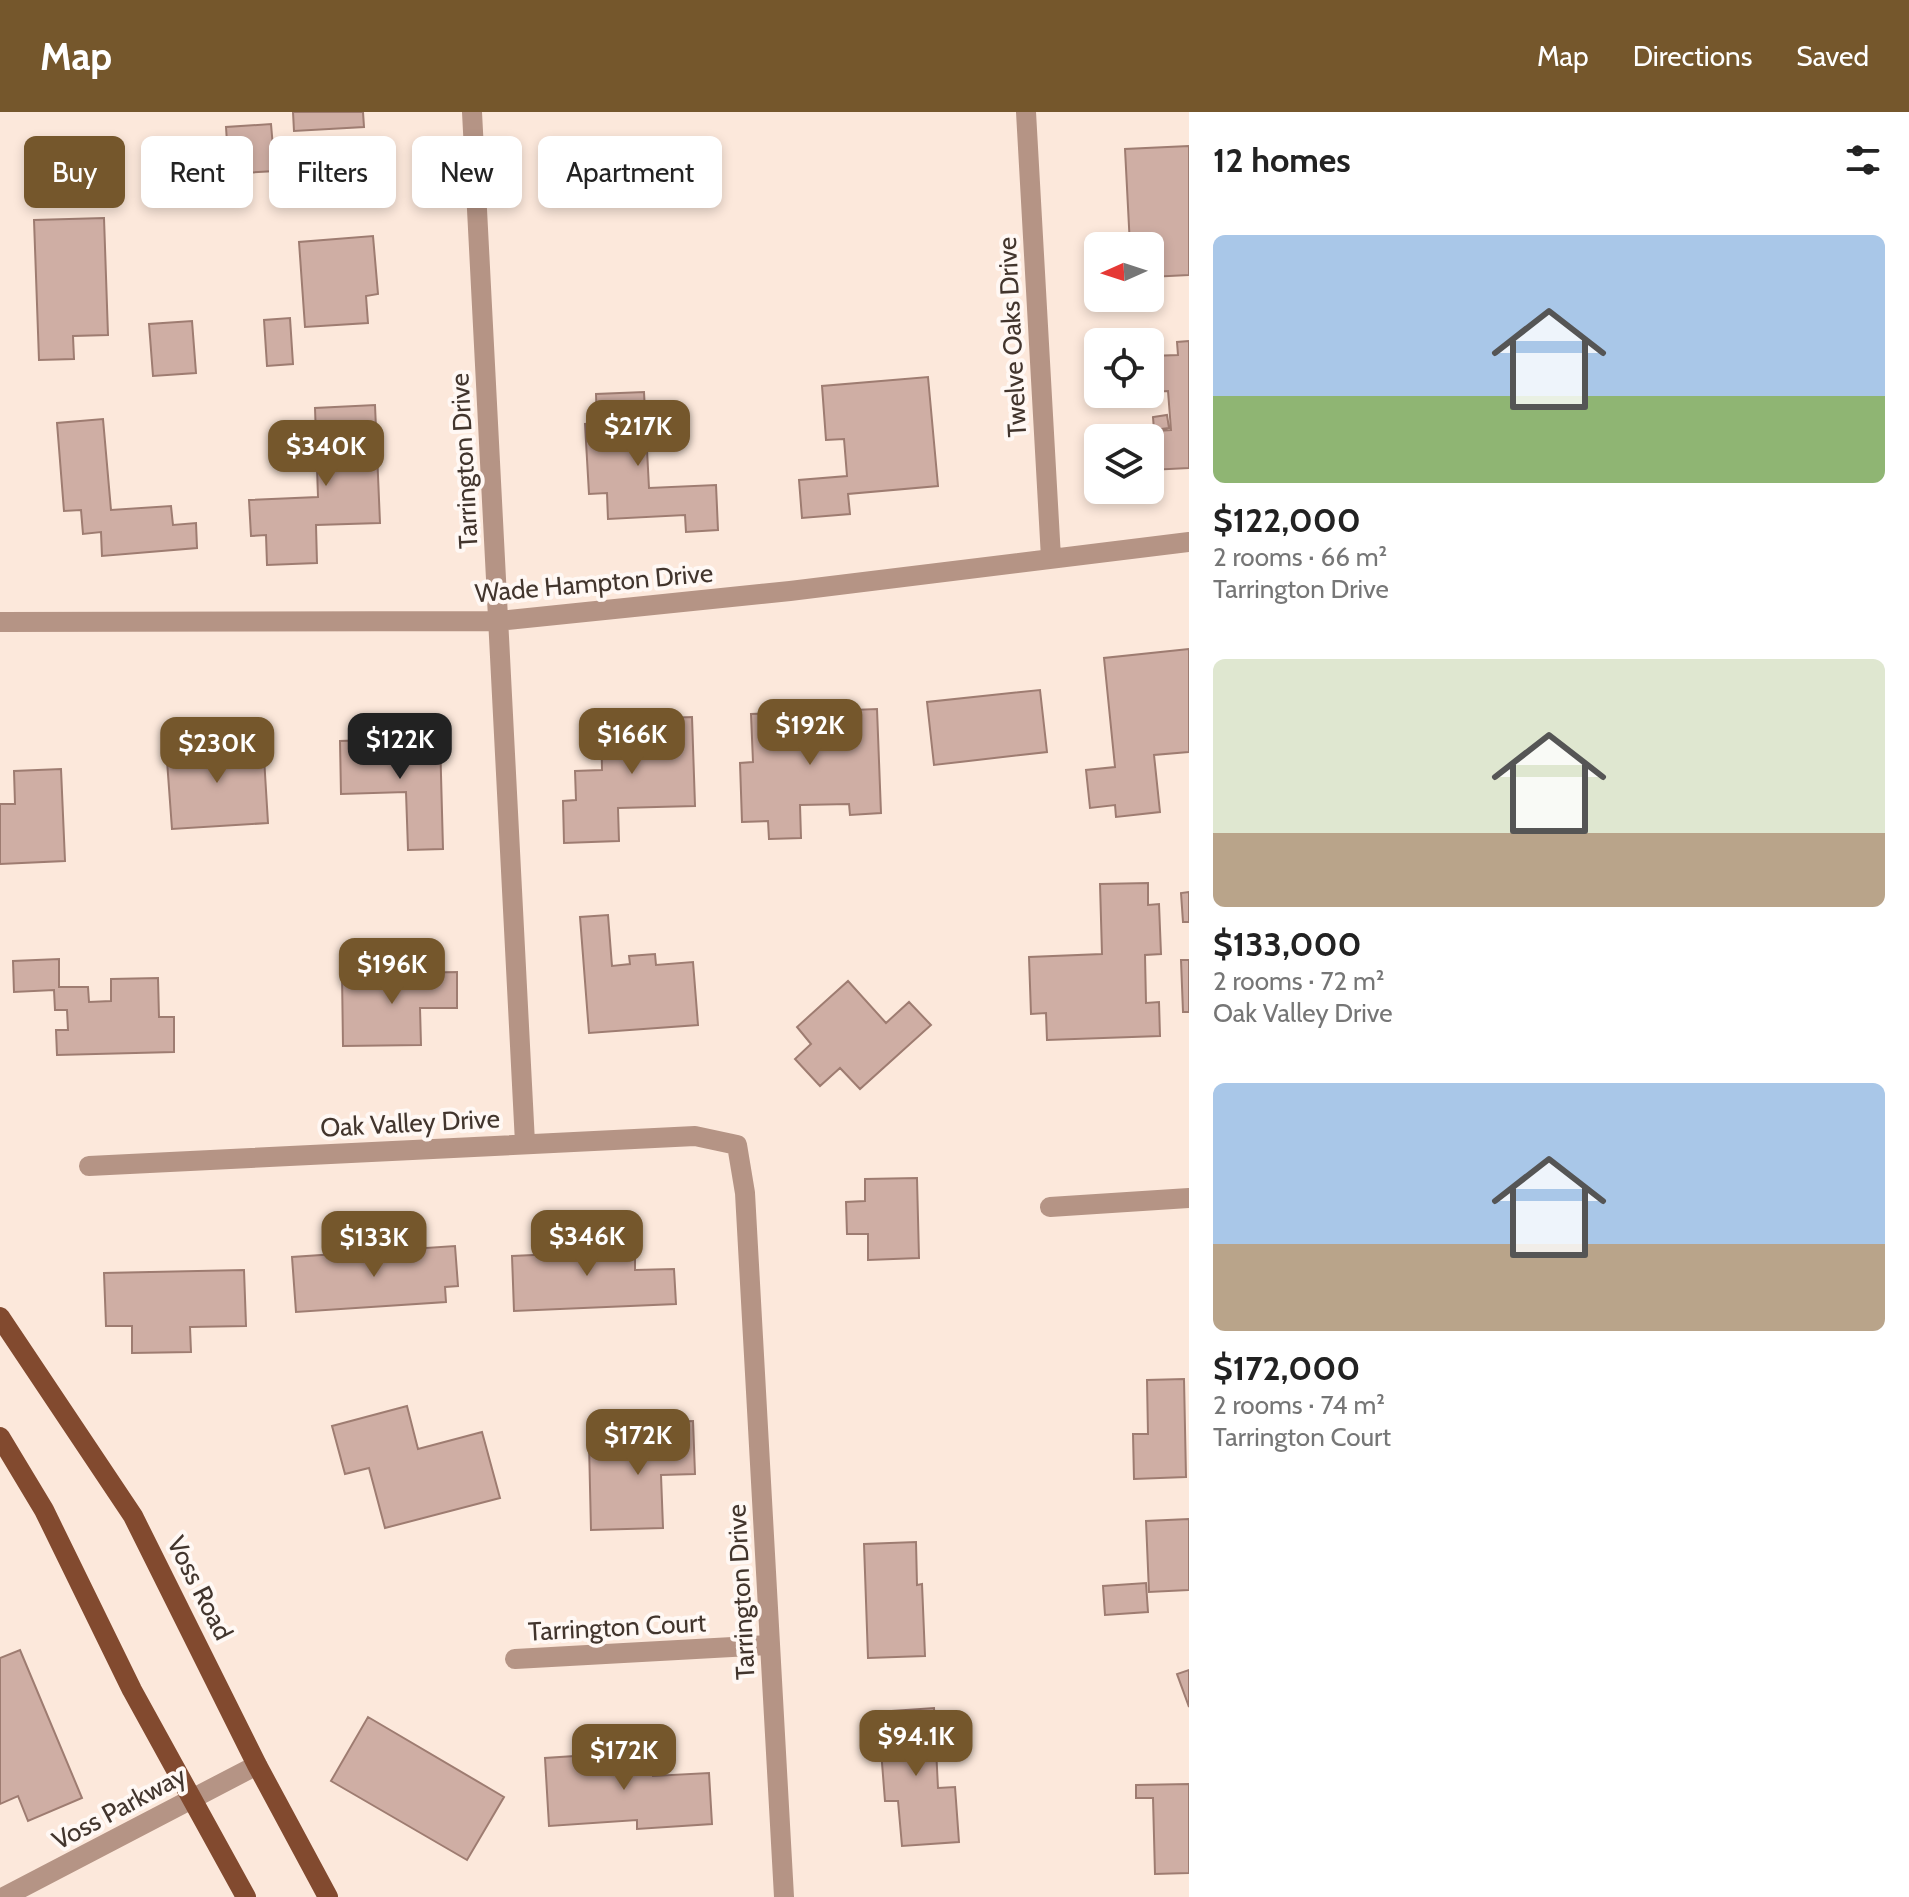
<!DOCTYPE html>
<meta charset="utf-8">
<style>
:root{--surface:#fff;--page:#f6f6f6;--text:#222;--muted:#767676;--accent:#75572c}
body{margin:0;font-family:Cabin,sans-serif;background:var(--page);color:var(--text);height:100vh;display:flex;flex-direction:column;font-size:30px;white-space:nowrap}
*{box-sizing:border-box;margin:0}
p{font-size:26px;color:var(--muted)}
.icon{flex:none;width:44px;height:44px;fill:none;stroke:currentColor;stroke-width:2;stroke-linecap:round;stroke-linejoin:round}
.map{position:relative;flex:1;overflow:hidden}
.side{display:flex;flex-direction:column;background:var(--surface);width:720px}
.side>*{flex:none}
.guide{position:absolute;left:24px;top:24px;width:760px;height:72px;display:flex;gap:16px}
.needle{width:52px;rotate:267deg}
.fabs{position:absolute;left:1084px;top:120px;display:grid;gap:16px}
.fabs a{display:grid;place-items:center;width:80px;height:80px;border-radius:12px;background:var(--surface);box-shadow:0 4px 12px #0003;font-size:40px}
.price{position:absolute;translate:-50% -68px;padding:0 18px;border-radius:16px;background:var(--accent);color:#fff;font-size:26px;line-height:52px;filter:drop-shadow(0 2px 4px #0008)}
.price::after{content:'';position:absolute;left:50%;top:48px;width:24px;height:18px;margin-left:-12px;background:inherit;clip-path:polygon(0 0,100% 0,50% 100%)}
.price.active{background:#222;color:#fff}
ul{padding:0;list-style:none}
li{display:grid;align-content:center;gap:16px;height:424px;padding:0 24px}
li span{display:grid;place-items:center;height:248px;border-radius:12px;color:#555}
li>.icon{margin-inline-start:auto}
span .icon{width:144px;height:144px;fill:#fffc;stroke-width:1}
li b{font-size:34px}
h2{display:flex;justify-content:space-between;align-items:center;height:96px;padding:0 24px;font-size:34px}
.tag{padding:0 28px;border-radius:12px;background:var(--surface);box-shadow:0 4px 12px #0003;font-size:28px;line-height:72px}
.tag.active{background:var(--accent);color:#fff}
header{display:flex;align-items:center;gap:48px;box-sizing:border-box;height:112px;padding:0 40px;background:var(--accent);color:#fff}
header strong{font-size:38px}
nav{display:flex;gap:44px;margin-inline-start:auto;font-size:28px}
main{display:flex;flex:1;min-height:0}
.map>svg:first-child{display:block}
.building{fill:#cfaea4;stroke:#9e7c71;stroke-width:2}
.lines{fill:none;stroke-linecap:round;stroke-linejoin:round}
.minor{stroke:#b59485;stroke-width:20}
.major{stroke:#824a2f;stroke-width:20}
.labels{text-anchor:middle;stroke-width:8;stroke-linejoin:round;paint-order:stroke}
.street-label{font-size:26px;fill:#42352d;stroke:#fff8f4}
</style>
<header>
<strong>Map</strong>
<nav><a>Map</a><a>Directions</a><a>Saved</a></nav>
</header>
<main>
<div class="map">
<svg width="1189" height="1785" viewBox="0 0 1189 1785">
<rect width="100%" height="100%" fill="#fce8db"/>
<path class="building" d="M293 0H363L364 15 294 19Z
M271 12 275 59 229 62 226 15Z
M1189 34V163L1150 165V134H1130L1125 37Z
M104 106 108 223 73 224 74 247 39 248 34 108Z
M373 124 378 182 366 184 368 211 305 215 299 130Z
M290 206 293 252 267 254 264 208Z
M192 209 196 261 153 264 149 212Z
M1189 229V356L1150 358V326H1141L1140 320 1171 318 1168 279 1150 280V244L1178 243 1177 230Z
M928 265 938 374 848 382 850 402 802 406 799 368 847 364 844 327 826 328 822 274Z
M644 280 649 376 716 373 718 418 686 420 685 403 608 407 607 381 589 382 585 312 597 311 596 282Z
M375 293 380 411 316 413 317 451 267 453 266 423 251 424 249 388 318 385 315 296Z
M1167 303 1169 316 1154 318 1153 305Z
M103 307 111 398 171 394 173 413 196 411 197 436 102 444 101 420 83 422 81 398 64 399 57 311Z
M1189 537V640L1154 643 1160 700 1116 705 1115 693 1090 696 1086 658 1115 655 1104 546Z
M1040 578 1047 640 934 653 927 590Z
M877 597 881 701 850 703 849 692 800 693 801 726 769 727 768 709 742 710 740 651 753 650 751 602Z
M692 605 695 694 618 696 619 729 564 731 563 689 576 688 575 659 602 658 601 608Z
M440 626 443 737 408 738 406 680 341 682 340 629Z
M263 629 268 711 172 717 166 635Z
M61 657 65 749 0 752V692H15L14 659Z
M1148 771V793L1159 792 1161 842 1145 843 1146 891 1159 890 1160 924 1047 928 1046 901 1031 902 1029 845 1102 842 1100 772Z
M1189 780V810H1183L1181 781Z
M608 803 612 854 630 852 629 844 655 842 656 853 693 850 698 913 589 921 580 805Z
M59 847V875H88L89 890 111 889V867L158 866 159 905H174V940L57 943 56 918H68L67 898H55L54 878 14 880 13 849Z
M1181 848H1189V900H1183Z
M457 860V896H420L421 933 343 934 342 862Z
M848 869 886 911 909 890 931 913 860 977 840 956 820 974 795 947 811 932 797 915Z
M917 1066 919 1146 868 1148V1122H847L846 1090 865 1089V1067Z
M605 1123V1139L635 1138V1158L674 1157 676 1192 514 1199 512 1144 556 1142V1125Z
M455 1134 458 1174 445 1175 446 1190 296 1200 292 1145Z
M244 1158 246 1214 190 1215 191 1240 132 1241V1214H106L104 1161Z
M1184 1267 1186 1365 1134 1367 1133 1322H1148L1147 1268Z
M407 1294 418 1337 482 1320 500 1386 385 1416 369 1356 345 1362 332 1314Z
M693 1309 695 1362 661 1363 663 1416 591 1418 589 1332 654 1330V1310Z
M1189 1407V1478L1149 1480 1146 1409Z
M916 1430 917 1473 922 1472 925 1544 868 1546 864 1432Z
M1146 1471 1148 1500 1105 1503 1103 1474Z
M20 1538 82 1686 28 1709 18 1684 0 1692V1546Z
M1189 1558V1595L1177 1562Z
M934 1596 938 1676 955 1675 959 1730 902 1734 898 1689H885L878 1600Z
M368 1605 504 1685 467 1748 331 1669Z
M651 1639 653 1664 709 1661 712 1712 637 1717V1708L549 1714 545 1646Z
M1189 1672V1761L1155 1762 1153 1686H1136V1673Z"/>
<g class="lines">
<path class="minor" d="M472 0 525 1031
M1026 0 1051 446
M0 510 498 509 790 479 1189 430
M89 1054 695 1024 737 1033 745 1081 784 1785
M1050 1095 1189 1086
M515 1547 770 1533
M4 1785 257 1653"/>
<path class="major" d="M0 1205 133 1404 257 1653 328 1785
M0 1325 44 1398 132 1578 246 1785"/>
</g>
<g class="labels">
<g class="street-label">
<text transform="translate(1012 225) rotate(-93)" y="9">Twelve Oaks Drive</text>
<text transform="translate(464 349) rotate(-93)" y="9">Tarrington Drive</text>
<text transform="translate(594 471) rotate(-5)" y="9">Wade Hampton Drive</text>
<text transform="translate(410 1011) rotate(-3)" y="9">Oak Valley Drive</text>
<text transform="translate(200 1476) rotate(63)" y="9">Voss Road</text>
<text transform="translate(741 1480) rotate(-93)" y="9">Tarrington Drive</text>
<text transform="translate(617 1515) rotate(-3)" y="9">Tarrington Court</text>
<text transform="translate(119 1696) rotate(-28)" y="9">Voss Parkway</text>
</g>
</g>
</svg>
<div class="fabs">
<a><svg class="needle" viewBox="-14 -14 28 28"><path d="M0-13l5 13h-10z" fill="#e53935"/><path d="M0 13l5-13h-10z" fill="#767676"/></svg></a>
<a><svg class="icon" aria-label="locate" viewBox="0 0 24 24"><circle cx="12" cy="12" r="6"/><path d="M12 2v4M12 18v4M2 12h4M18 12h4"/></svg></a>
<a><svg class="icon" aria-label="layers" viewBox="0 0 24 24"><path d="M12 4l9 5-9 5-9-5zM3 14l9 5 9-5"/></svg></a>
</div>
<b class="price" style="left:638px;top:356px">$217K</b>
<b class="price" style="left:326px;top:376px">$340K</b>
<b class="price" style="left:810px;top:655px">$192K</b>
<b class="price" style="left:632px;top:664px">$166K</b>
<b class="price active" style="left:400px;top:669px">$122K</b>
<b class="price" style="left:217px;top:673px">$230K</b>
<b class="price" style="left:392px;top:894px">$196K</b>
<b class="price" style="left:587px;top:1166px">$346K</b>
<b class="price" style="left:374px;top:1167px">$133K</b>
<b class="price" style="left:638px;top:1365px">$172K</b>
<b class="price" style="left:916px;top:1666px">$94.1K</b>
<b class="price" style="left:624px;top:1680px">$172K</b>
<div class="guide">
<a class="tag active">Buy</a>
<a class="tag">Rent</a>
<a class="tag">Filters</a>
<a class="tag">New</a>
<a class="tag">Apartment</a>
</div>
</div>
<section class="side">
<h2>12 homes<svg class="icon" aria-label="filters" viewBox="0 0 24 24"><path d="M4 7h16M4 17h16"/><circle cx="9" cy="7" r="2"/><circle cx="15" cy="17" r="2"/></svg></h2>
<ul>
<li><span style="background:linear-gradient(#a9c7e8 65%,#8fb573 0)"><svg class="icon" aria-label="home" viewBox="0 0 24 24"><path d="M3 11l9-7 9 7M6 9v11h12V9"/></svg></span><div><b>$122,000</b><p>2 rooms · 66 m²</p><p>Tarrington Drive</p></div></li>
<li><span style="background:linear-gradient(#dfe7d0 70%,#b9a48a 0)"><svg class="icon" aria-label="home" viewBox="0 0 24 24"><path d="M3 11l9-7 9 7M6 9v11h12V9"/></svg></span><div><b>$133,000</b><p>2 rooms · 72 m²</p><p>Oak Valley Drive</p></div></li>
<li><span style="background:linear-gradient(#a9c7e8 65%,#b9a48a 0)"><svg class="icon" aria-label="home" viewBox="0 0 24 24"><path d="M3 11l9-7 9 7M6 9v11h12V9"/></svg></span><div><b>$172,000</b><p>2 rooms · 74 m²</p><p>Tarrington Court</p></div></li>
</ul>
</section>
</main>
